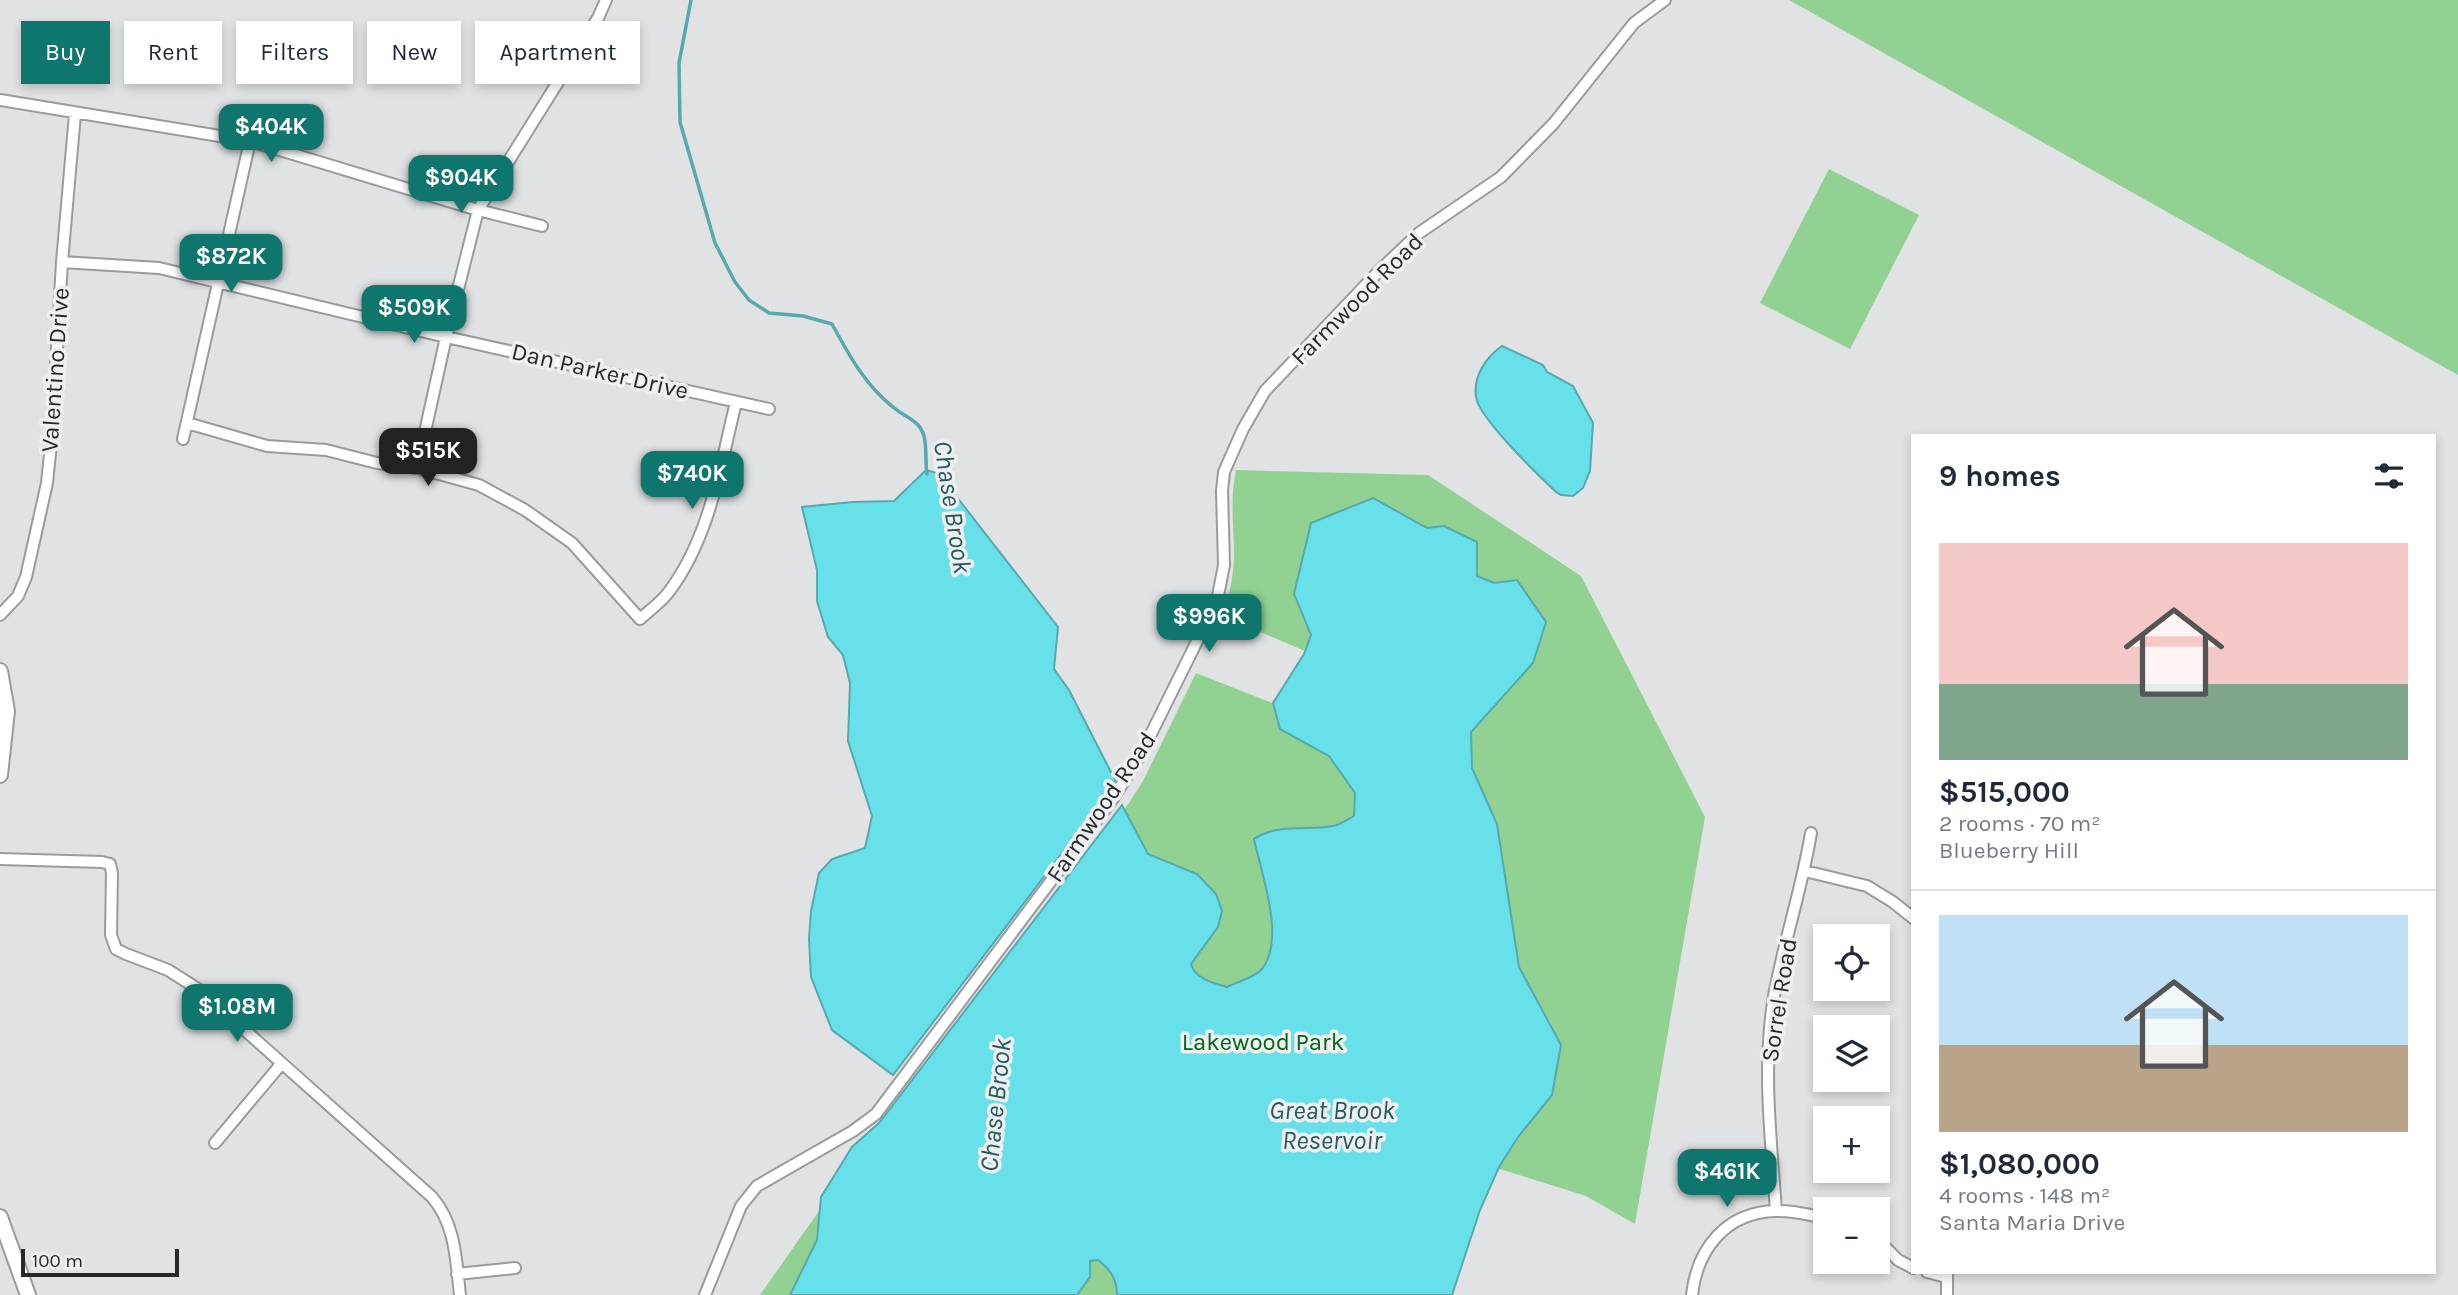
<!DOCTYPE html>
<meta charset="utf-8">
<style>
:root{--surface:#fff;--page:#f6f6f7;--text:#1f2937;--muted:#747a83;--line:#e0e1e3;--accent:#0f766e}
body{margin:0;font-family:Karla,sans-serif;background:var(--page);color:var(--text);height:100vh;display:flex;flex-direction:column;font-size:26px;white-space:nowrap}
*{box-sizing:border-box;margin:0}
p{font-size:23px;color:var(--muted)}
.icon{flex:none;width:38px;height:38px;fill:none;stroke:currentColor;stroke-width:2;stroke-linecap:round;stroke-linejoin:round}
.map{position:relative;flex:1;overflow:hidden}
.panel{position:absolute;left:1911px;top:434px;width:525px;height:840px;display:flex;flex-direction:column;background:var(--surface);border-radius:0px;box-shadow:0 4px 10px #0003}
.panel>*{flex:none}
.banner{position:absolute;left:21px;top:21px;width:665px;height:63px;display:flex;gap:14px}
.buttons{position:absolute;left:1813px;top:924px;display:grid;gap:14px}
.buttons a{display:grid;place-items:center;width:77px;height:77px;border-radius:0px;background:var(--surface);box-shadow:0 4px 10px #0003;font-size:35px}
.scale{position:absolute;left:21px;bottom:18px;width:158px;box-sizing:border-box;padding-left:7px;border:4px solid #282829;border-top:0;font-size:19px;line-height:24px;white-space:nowrap;color:#282829;-webkit-text-stroke:5px #eeeff0;paint-order:stroke}
.price{position:absolute;translate:-50% -60px;padding:0 16px;border-radius:14px;background:var(--accent);color:#fff;font-size:23px;line-height:46px;filter:drop-shadow(0 2px 4px #0008)}
.price::after{content:'';position:absolute;left:50%;top:42px;width:21px;height:16px;margin-left:-10px;background:inherit;clip-path:polygon(0 0,100% 0,50% 100%)}
.price.current{background:#222;color:#fff}
ul{padding:0;list-style:none}
li{display:grid;align-content:center;gap:14px;height:371px;padding:0 28px}
li+li{border-top:2px solid var(--line)}
li span{display:grid;place-items:center;height:217px;border-radius:0px;color:#555}
li>.icon{margin-inline-start:auto}
span .icon{width:126px;height:126px;fill:#fffc;stroke-width:1}
li b{font-size:30px}
h2{display:flex;justify-content:space-between;align-items:center;height:84px;padding:0 28px;font-size:30px}
.pill{padding:0 24px;border-radius:0px;background:var(--surface);box-shadow:0 4px 10px #0003;font-size:24px;line-height:63px}
.pill.current{background:var(--accent);color:#fff}
.map>svg:first-child{display:block}
.green{fill:#91d192}
.water{fill:#68e0e9;stroke:#55a9af;stroke-width:2}
.lines{fill:none;stroke-linecap:round;stroke-linejoin:round}
.stream{stroke:#55a9af;stroke-width:3.5}
.minor-casing{stroke:#9a9b9c;stroke-width:14}
.major-casing{stroke:#9a9b9c;stroke-width:18}
.minor{stroke:#fff;stroke-width:10}
.major{stroke:#fff;stroke-width:14}
.labels{text-anchor:middle;stroke-width:7;stroke-linejoin:round;paint-order:stroke}
.street-label{font-size:24px;fill:#282829;stroke:#eeeff0}
.park-label{font-size:24px;fill:#026517;stroke:#eeeff0}
.water-label{font-size:26px;font-style:italic;fill:#265a5e;stroke:#eeeff0}
</style>
<div class="map">
<svg width="2458" height="1295" viewBox="0 0 2458 1295">
<rect width="100%" height="100%" fill="#e1e2e3"/>
<path class="green" d="M1789 0H2458V375Z
M1829 169 1919 215 1850 349 1760 303Z
M1236 470 1428 475 1581 576 1705 817 1635 1224 1586 1196 1484 1164 1446 1295H760L859 1154 1129 803 1143 781 1196 673 1345 732 1342 667 1221 615C1246 560 1225 523 1236 470Z"/>
<path class="water" d="M1502 346 1543 365 1547 372 1573 386 1593 423 1590 471 1583 488 1573 496 1561 495 1556 492C1539 476 1478 417 1476 397 1473 376 1486 357 1502 346Z
M926 470 947 476 956 496 1058 627 1054 669 1069 690 1116 782 893 1075 832 1030 811 977 809 939 811 911 819 873 832 859 865 848 872 816 848 741 850 683 843 655 828 637 817 601V570L802 507 853 502 894 501Z
M1373 498 1427 528 1444 526 1477 542V576L1494 583 1517 580 1546 622 1533 663 1471 732 1472 768 1497 824 1519 967 1561 1045 1552 1095 1518 1137 1499 1167 1480 1210 1452 1295H1117C1117 1279 1110 1269 1098 1260L1090 1261V1277L1077 1295H790L817 1240 821 1197 852 1147 879 1123 896 1101 1122 805 1148 854 1197 874 1216 894 1222 911 1218 927 1191 964C1195 979 1214 983 1227 987 1237 982 1254 978 1262 969 1286 939 1261 872 1254 839 1278 823 1306 831 1333 826 1340 825 1347 820 1354 816L1355 793 1329 756 1280 729 1273 703 1304 654 1311 635 1294 594 1311 523Z"/>
<g class="lines">
<path class="stream" d="M691 0 679 63 680 122 715 243 735 282 749 300 769 313 803 316 832 324C849 355 865 385 893 407 904 417 919 419 924 436 927 447 925 462 927 474"/>
<g class="minor-casing">
<path id="minor" d="M0 100 250 141 478 210 542 226
M62 262 159 268 446 337 769 409
M187 423 267 446 326 450 377 463 417 468 479 485 525 510 572 543 640 619C649 611 660 603 668 593 710 538 720 467 736 402
M183 439 250 141
M417 468 446 337 478 210 598 18 606 0
M0 615 18 596 26 577 47 483 52 434 62 262 75 114
M0 859 102 862 110 864 112 873 111 935 116 949 126 954 168 970 201 991 432 1197C456 1225 456 1261 460 1295
M1805 871 1867 886 1893 902 1913 918
M215 1143 282 1063
M1776 1211C1771 1139 1762 1067 1774 996 1784 941 1802 888 1811 833
M1878 1240 1898 1260 1913 1268
M1927 1272 1946 1277
M1947 1272V1295
M457 1274 515 1268
M705 1295 741 1206 757 1186 853 1131 876 1114 1114 797 1142 752 1217 601 1224 565 1222 491 1224 472 1243 429 1265 391 1379 271 1419 233 1501 177 1554 123 1634 23 1665 0
M1692 1295C1697 1249 1726 1212 1776 1211 1792 1210 1810 1215 1825 1218"/>
</g>
<g class="major-casing">
<path id="major" d="M0 671 7 711 0 775
M0 1217 28 1295"/>
</g>
<use href="#minor" class="minor"/>
<use href="#major" class="major"/>
</g>
<g class="labels">
<g class="street-label">
<text transform="translate(1357 299) rotate(-45)" y="8">Farmwood Road</text>
<text transform="translate(55 370) rotate(-86)" y="8">Valentino Drive</text>
<text transform="translate(600 371) rotate(13)" y="8">Dan Parker Drive</text>
<text transform="translate(1101 807) rotate(-56)" y="8">Farmwood Road</text>
<text transform="translate(1779 1000) rotate(-81)" y="8">Sorrel Road</text>
</g>
<g class="park-label">
<text x="1263" y="1050">Lakewood Park</text>
</g>
<g class="water-label">
<text transform="translate(953 507) rotate(81)" y="9">Chase Brook</text>
<text transform="translate(995 1105) rotate(-84)" y="9">Chase Brook</text>
<text x="1332" y="1119">Great Brook<tspan x="1332" dy="30">Reservoir</tspan></text>
</g>
</g>
</svg>
<div class="buttons">
<a><svg class="icon" aria-label="locate" viewBox="0 0 24 24"><circle cx="12" cy="12" r="6"/><path d="M12 2v4M12 18v4M2 12h4M18 12h4"/></svg></a>
<a><svg class="icon" aria-label="layers" viewBox="0 0 24 24"><path d="M12 4l9 5-9 5-9-5zM3 14l9 5 9-5"/></svg></a>
<a>+</a>
<a>−</a>
</div>
<div class="scale">100 m</div>
<b class="price" style="left:271px;top:164px">$404K</b>
<b class="price" style="left:461px;top:215px">$904K</b>
<b class="price" style="left:231px;top:294px">$872K</b>
<b class="price" style="left:414px;top:345px">$509K</b>
<b class="price current" style="left:428px;top:488px">$515K</b>
<b class="price" style="left:692px;top:511px">$740K</b>
<b class="price" style="left:1209px;top:654px">$996K</b>
<b class="price" style="left:237px;top:1044px">$1.08M</b>
<b class="price" style="left:1727px;top:1209px">$461K</b>
<div class="banner">
<a class="pill current">Buy</a>
<a class="pill">Rent</a>
<a class="pill">Filters</a>
<a class="pill">New</a>
<a class="pill">Apartment</a>
</div>
<section class="panel">
<h2>9 homes<svg class="icon" aria-label="filters" viewBox="0 0 24 24"><path d="M4 7h16M4 17h16"/><circle cx="9" cy="7" r="2"/><circle cx="15" cy="17" r="2"/></svg></h2>
<ul>
<li><span style="background:linear-gradient(#f6c9c9 65%,#7fa58c 0)"><svg class="icon" aria-label="home" viewBox="0 0 24 24"><path d="M3 11l9-7 9 7M6 9v11h12V9"/></svg></span><div><b>$515,000</b><p>2 rooms · 70 m²</p><p>Blueberry Hill</p></div></li>
<li><span style="background:linear-gradient(#bfe0f5 60%,#b9a48a 0)"><svg class="icon" aria-label="home" viewBox="0 0 24 24"><path d="M3 11l9-7 9 7M6 9v11h12V9"/></svg></span><div><b>$1,080,000</b><p>4 rooms · 148 m²</p><p>Santa Maria Drive</p></div></li>
</ul>
</section>
</div>
